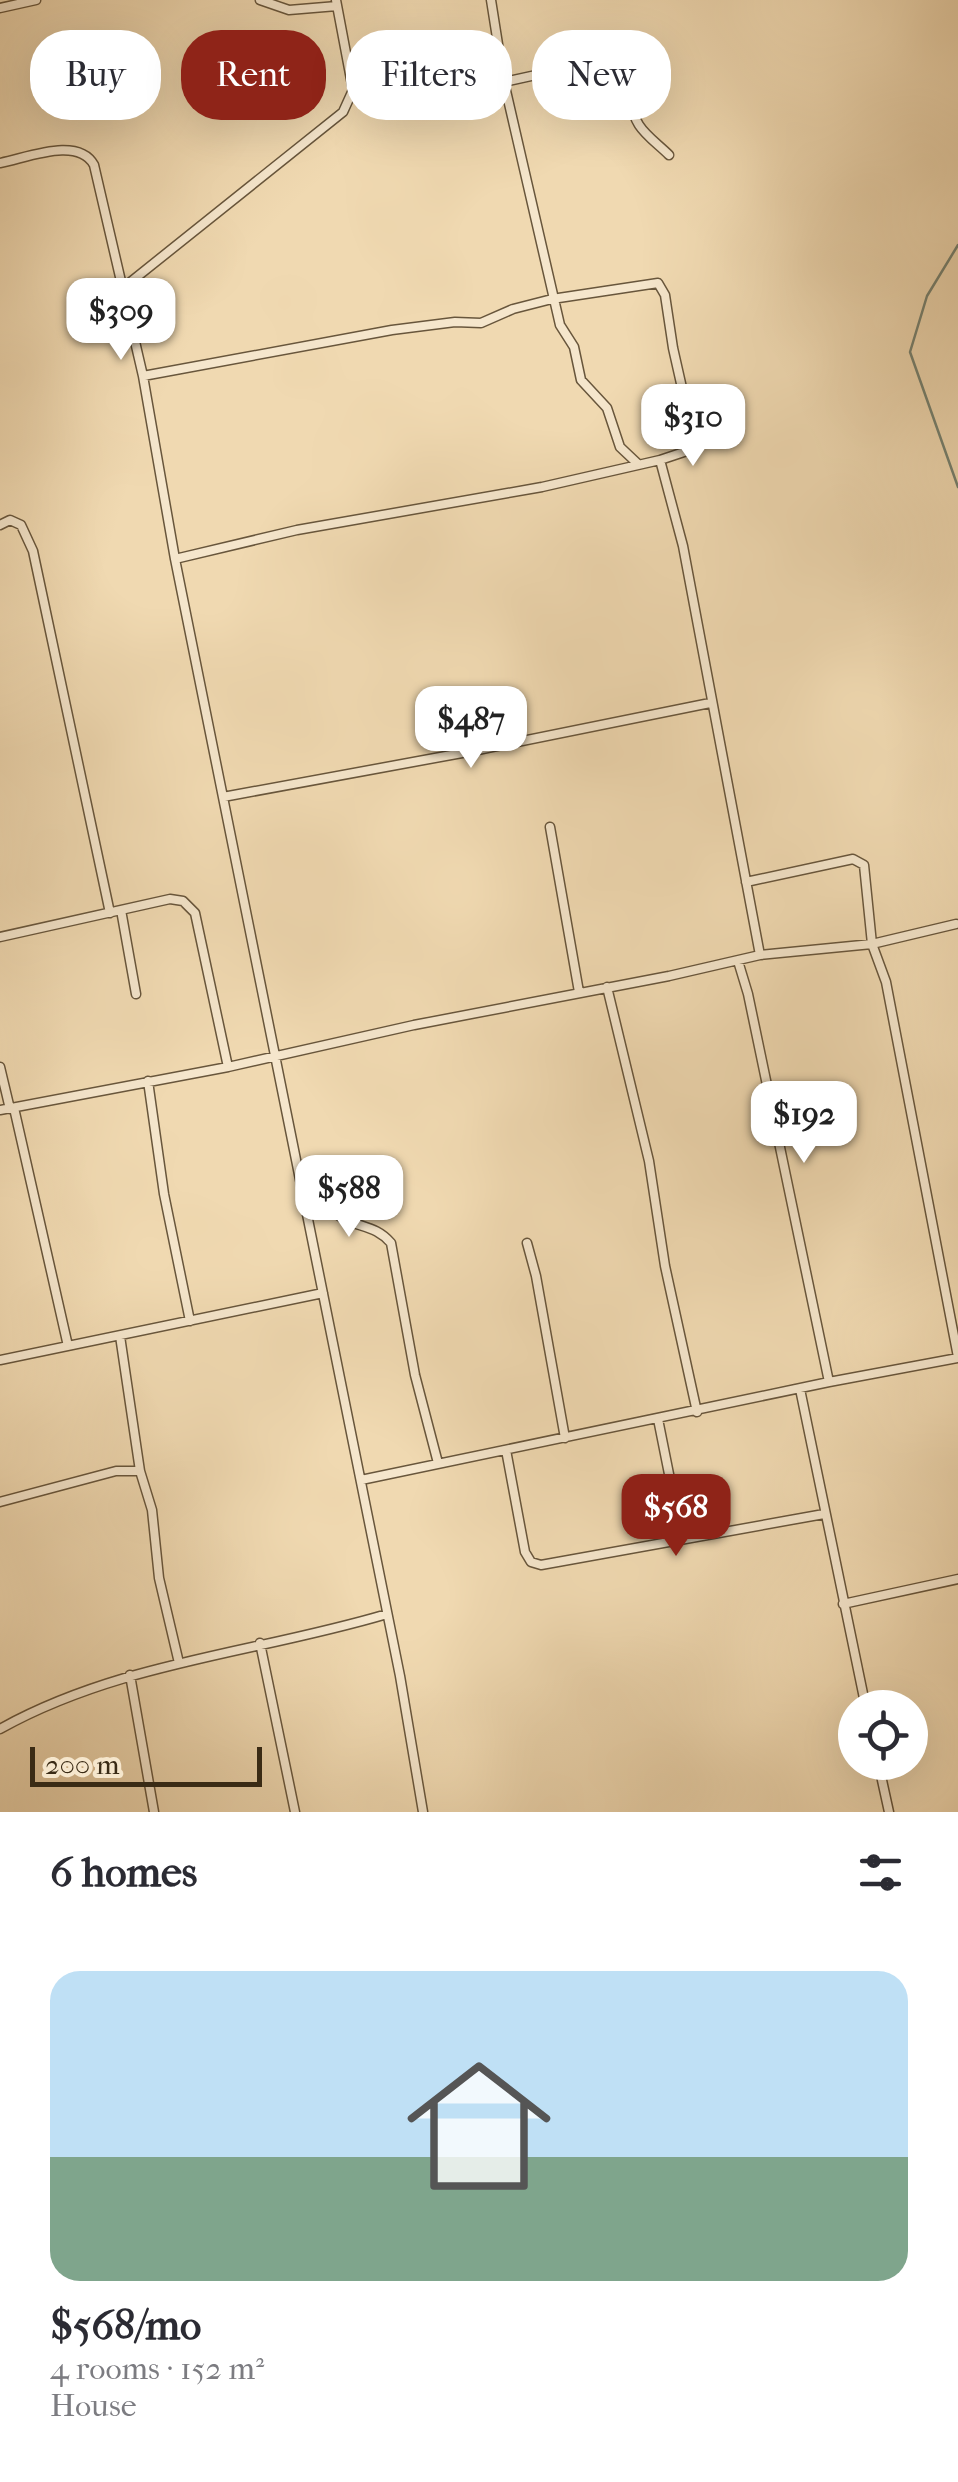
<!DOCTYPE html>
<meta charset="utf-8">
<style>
:root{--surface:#fff;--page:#f7f7f7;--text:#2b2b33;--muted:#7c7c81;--line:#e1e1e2;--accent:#8f2418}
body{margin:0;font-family:"IM FELL French Canon",serif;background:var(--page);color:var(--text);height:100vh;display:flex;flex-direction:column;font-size:38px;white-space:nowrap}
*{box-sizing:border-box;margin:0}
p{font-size:32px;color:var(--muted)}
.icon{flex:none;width:55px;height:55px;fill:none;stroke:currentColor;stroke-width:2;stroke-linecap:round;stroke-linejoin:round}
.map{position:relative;height:1812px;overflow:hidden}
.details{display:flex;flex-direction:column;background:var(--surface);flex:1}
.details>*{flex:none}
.banner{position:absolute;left:30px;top:30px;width:900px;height:90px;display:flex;gap:20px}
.fabs{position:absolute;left:838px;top:1690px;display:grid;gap:20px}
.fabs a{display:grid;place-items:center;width:90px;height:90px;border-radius:50%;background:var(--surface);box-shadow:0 10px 40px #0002;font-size:50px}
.scale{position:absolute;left:30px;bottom:25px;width:232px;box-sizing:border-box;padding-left:10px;border:5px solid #3a2b15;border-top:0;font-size:28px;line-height:35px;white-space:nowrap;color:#3a2b15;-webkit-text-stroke:8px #f5e6cc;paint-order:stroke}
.price{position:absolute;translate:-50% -85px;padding:0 22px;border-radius:20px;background:#fff;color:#222;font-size:32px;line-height:65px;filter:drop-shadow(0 2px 5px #0008)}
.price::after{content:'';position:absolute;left:50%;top:60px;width:30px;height:22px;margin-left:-15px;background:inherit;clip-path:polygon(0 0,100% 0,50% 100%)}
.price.active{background:var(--accent);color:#fff}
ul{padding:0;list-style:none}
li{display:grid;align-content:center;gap:20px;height:530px;padding:0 50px}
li+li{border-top:2px solid var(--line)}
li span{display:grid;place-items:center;height:310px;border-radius:30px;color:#555}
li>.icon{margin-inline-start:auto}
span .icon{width:180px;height:180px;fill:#fffc;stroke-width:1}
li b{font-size:42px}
h2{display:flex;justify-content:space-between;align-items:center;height:120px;padding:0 50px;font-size:42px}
.tag{padding:0 35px;border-radius:40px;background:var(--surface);box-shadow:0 10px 40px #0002;font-size:35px;line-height:90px}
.tag.active{background:var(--accent);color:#fff}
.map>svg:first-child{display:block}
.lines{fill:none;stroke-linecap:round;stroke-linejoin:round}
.stream{stroke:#748171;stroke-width:2.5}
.minor-casing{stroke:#68563c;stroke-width:11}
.minor{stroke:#f5e6cc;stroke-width:8}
</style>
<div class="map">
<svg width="958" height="1812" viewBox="0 0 958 1812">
<rect width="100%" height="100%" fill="#f0d9b1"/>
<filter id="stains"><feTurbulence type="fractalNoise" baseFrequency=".002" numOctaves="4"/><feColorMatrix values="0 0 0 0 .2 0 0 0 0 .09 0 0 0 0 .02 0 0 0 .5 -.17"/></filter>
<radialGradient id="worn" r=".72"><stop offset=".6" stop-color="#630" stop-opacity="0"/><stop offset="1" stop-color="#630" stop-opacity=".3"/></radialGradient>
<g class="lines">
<path class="stream" d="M958 245 927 296 910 352 958 487"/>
<g class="minor-casing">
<path id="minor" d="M260 0 289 10 337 6
M491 0 504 82 560 325 574 347 581 380 607 408 620 447 638 464
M0 8 36 0
M504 82 545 73 577 58 603 51C629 64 624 102 639 125 646 136 659 145 669 155
M0 163C27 158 78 136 94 165L143 376 175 559 400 1676 423 1812
M123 288 343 112 353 90 336 0
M143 376 392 330 455 322 481 323 513 309 552 299 658 283 665 295 673 348 694 441 687 451 660 460 542 487 297 530 175 559
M660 460 683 546 760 955
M0 525 10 520 21 525 33 551 110 913
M223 797 473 751 710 703
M550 827 579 992
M746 882 853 859 864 865 872 944 886 982 958 1357
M121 910 136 994
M0 937 170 899 183 901 195 913 228 1067
M738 961 748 994 829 1382
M607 987 649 1161 665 1266 697 1412
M0 1067 10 1109
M148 1081 164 1194 190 1321
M14 1108 68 1346
M0 1110 228 1067 414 1025 669 976 760 955 872 944 956 924
M304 1190C318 1199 332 1213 346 1220 364 1228 377 1227 391 1243L415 1375 438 1463
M527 1243 536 1276 565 1438
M120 1336 140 1471
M0 1360 323 1293
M800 1389 866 1708
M658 1419 682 1539
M506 1450 525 1552 531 1562 541 1565 824 1514
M361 1480 829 1382 958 1358
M0 1502 116 1471H140L152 1510 159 1578 179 1663
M843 1604 958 1579
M260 1643 295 1812
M130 1675 154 1812
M0 1729C120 1662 257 1653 387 1614
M878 1762 889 1812"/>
</g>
<use href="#minor" class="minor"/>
</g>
<rect width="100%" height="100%" filter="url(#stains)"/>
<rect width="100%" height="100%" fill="url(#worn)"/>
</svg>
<div class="fabs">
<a><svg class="icon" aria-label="locate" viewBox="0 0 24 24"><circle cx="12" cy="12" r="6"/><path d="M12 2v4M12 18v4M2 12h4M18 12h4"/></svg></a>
</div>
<div class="scale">200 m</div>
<b class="price" style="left:121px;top:363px">$309</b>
<b class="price" style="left:693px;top:469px">$310</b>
<b class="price" style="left:471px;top:771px">$487</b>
<b class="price" style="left:804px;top:1166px">$192</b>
<b class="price" style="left:349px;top:1240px">$588</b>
<b class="price active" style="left:676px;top:1559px">$568</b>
<div class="banner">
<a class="tag">Buy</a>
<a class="tag active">Rent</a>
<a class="tag">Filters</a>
<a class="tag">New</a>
</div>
</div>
<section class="details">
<h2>6 homes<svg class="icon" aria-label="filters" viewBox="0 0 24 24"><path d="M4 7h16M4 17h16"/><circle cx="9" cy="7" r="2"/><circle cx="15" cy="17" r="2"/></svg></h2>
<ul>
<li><span style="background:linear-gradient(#bfe0f5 60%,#7fa58c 0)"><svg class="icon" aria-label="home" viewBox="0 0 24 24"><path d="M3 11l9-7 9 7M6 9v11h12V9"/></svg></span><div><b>$568/mo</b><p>4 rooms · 152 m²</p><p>House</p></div></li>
</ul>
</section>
